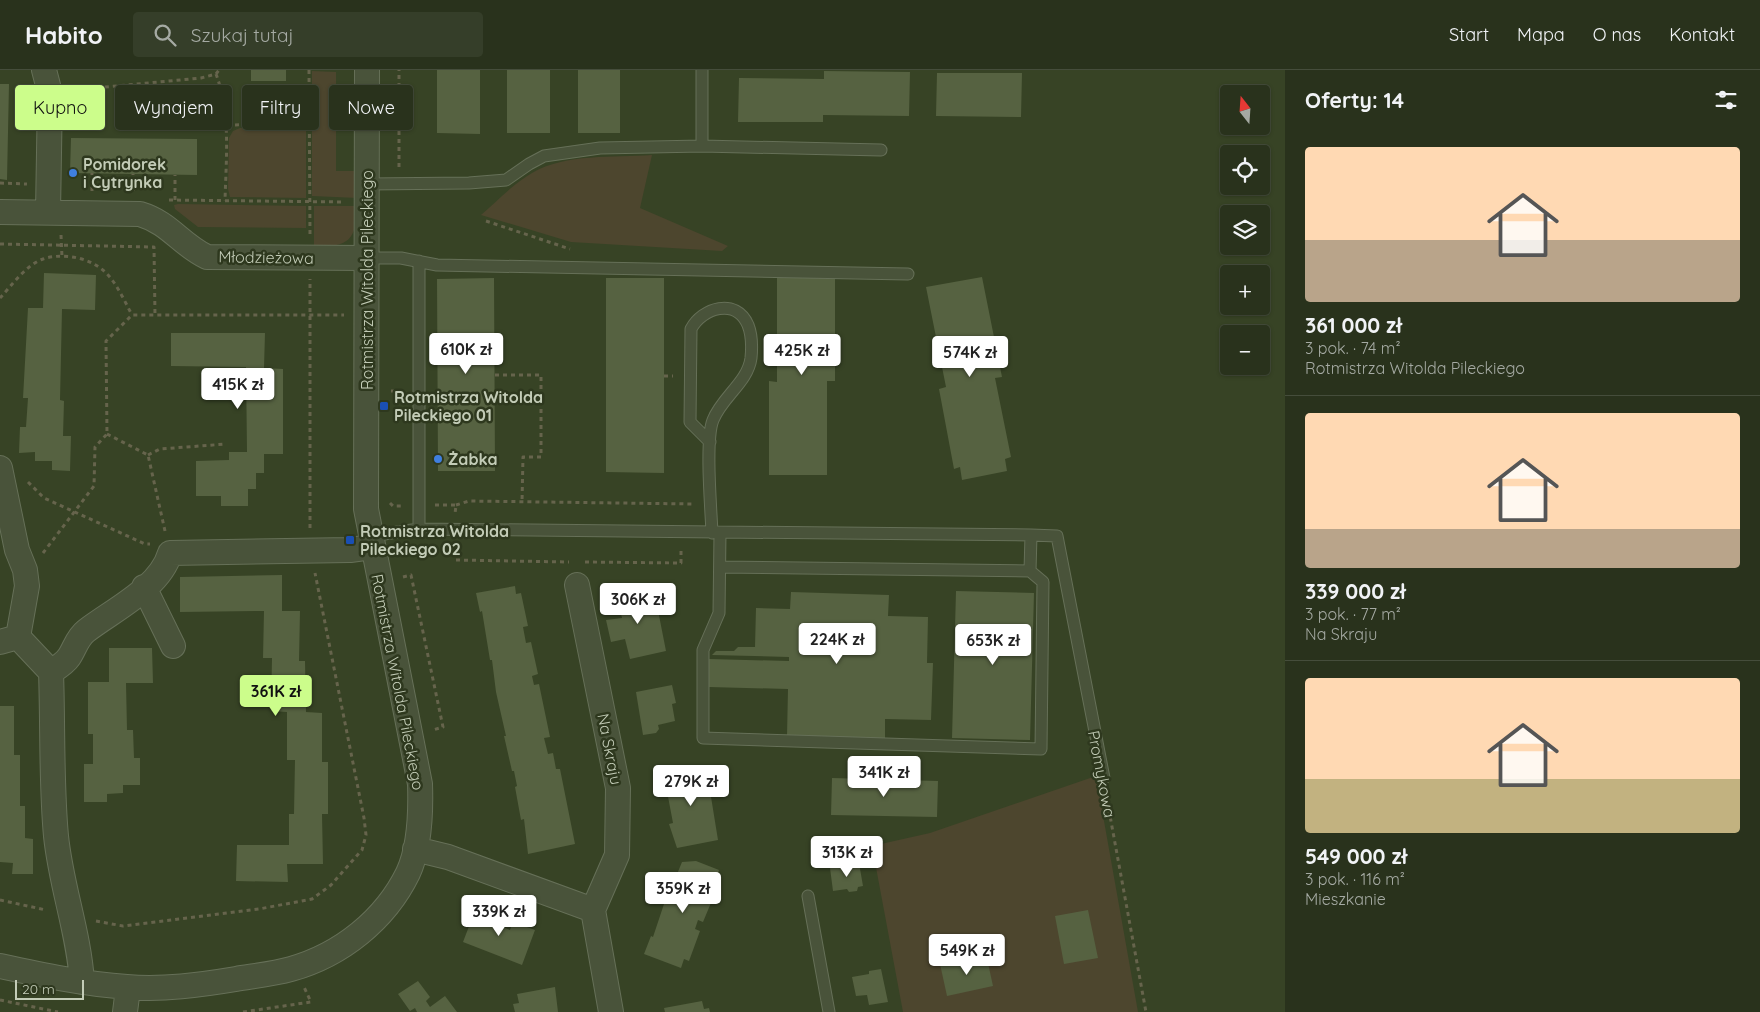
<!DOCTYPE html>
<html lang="pl">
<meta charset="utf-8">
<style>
:root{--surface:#29321c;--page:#353e29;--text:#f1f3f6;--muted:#a5aaa3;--line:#454d3b;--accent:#ccfd8b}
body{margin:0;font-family:Quicksand,sans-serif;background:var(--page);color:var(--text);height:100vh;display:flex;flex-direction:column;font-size:19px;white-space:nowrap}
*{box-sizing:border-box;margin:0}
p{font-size:16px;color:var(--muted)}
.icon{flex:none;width:28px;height:28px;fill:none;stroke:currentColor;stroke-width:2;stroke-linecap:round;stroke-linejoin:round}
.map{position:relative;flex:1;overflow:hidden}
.sheet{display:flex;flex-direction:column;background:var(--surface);width:475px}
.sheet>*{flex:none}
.hud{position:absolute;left:15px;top:15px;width:475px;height:45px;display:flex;gap:10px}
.needle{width:32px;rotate:343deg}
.fabs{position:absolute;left:1220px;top:15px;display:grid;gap:10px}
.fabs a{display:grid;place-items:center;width:50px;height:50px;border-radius:5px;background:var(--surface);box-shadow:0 1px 4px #0004,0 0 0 1px var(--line);font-size:25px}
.scale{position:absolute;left:15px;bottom:12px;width:69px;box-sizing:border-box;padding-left:5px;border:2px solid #c3ccb7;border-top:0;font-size:14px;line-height:18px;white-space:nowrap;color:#c3ccb7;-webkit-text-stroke:4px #2e381e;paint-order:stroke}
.price{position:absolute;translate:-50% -42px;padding:0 11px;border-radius:5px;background:#fff;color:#222;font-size:16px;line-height:32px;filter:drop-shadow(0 1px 2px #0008)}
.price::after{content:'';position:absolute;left:50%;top:30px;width:15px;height:11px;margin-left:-8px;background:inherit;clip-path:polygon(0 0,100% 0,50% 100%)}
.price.active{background:var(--accent);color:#111}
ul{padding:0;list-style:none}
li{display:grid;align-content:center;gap:10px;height:265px;padding:0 20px}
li+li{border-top:1px solid var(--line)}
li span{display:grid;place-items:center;height:155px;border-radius:5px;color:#555}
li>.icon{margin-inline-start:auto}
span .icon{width:90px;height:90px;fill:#fffc;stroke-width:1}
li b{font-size:21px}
h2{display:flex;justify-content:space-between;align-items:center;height:60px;padding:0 20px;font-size:21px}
.tag{padding:0 18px;border-radius:5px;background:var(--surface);box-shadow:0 1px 4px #0004,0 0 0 1px var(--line);font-size:18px;line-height:45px}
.tag.active{background:var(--accent);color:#111}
header{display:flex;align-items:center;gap:30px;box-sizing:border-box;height:70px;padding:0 25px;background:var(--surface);border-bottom:1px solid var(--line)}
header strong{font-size:24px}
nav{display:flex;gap:28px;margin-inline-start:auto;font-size:18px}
.search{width:350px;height:45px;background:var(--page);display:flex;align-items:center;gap:12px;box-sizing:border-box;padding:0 18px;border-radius:5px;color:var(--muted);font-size:19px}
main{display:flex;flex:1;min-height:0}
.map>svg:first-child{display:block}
.green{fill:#4d462e}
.building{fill:#566241}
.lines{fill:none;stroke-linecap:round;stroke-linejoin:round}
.service-casing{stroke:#667058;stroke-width:13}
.minor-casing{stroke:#667058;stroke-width:26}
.path{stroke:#66644c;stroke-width:3;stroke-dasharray:4 4;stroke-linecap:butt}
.service{stroke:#49533a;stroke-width:11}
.minor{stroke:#49533a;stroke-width:24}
.shop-dot{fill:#3f7fe0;stroke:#2e381e;stroke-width:2}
.transit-dot{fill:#1a4fb4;stroke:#2e381e;stroke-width:2}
.labels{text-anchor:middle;stroke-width:5;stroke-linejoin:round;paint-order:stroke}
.poi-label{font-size:16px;font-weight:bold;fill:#c3ccb7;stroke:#2e381e;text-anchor:start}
.street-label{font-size:16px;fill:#c3ccb7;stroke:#2e381e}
</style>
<header>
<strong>Habito</strong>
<div class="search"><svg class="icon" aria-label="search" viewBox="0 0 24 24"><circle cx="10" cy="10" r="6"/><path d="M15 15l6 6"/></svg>Szukaj tutaj</div>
<nav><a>Start</a><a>Mapa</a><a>O nas</a><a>Kontakt</a></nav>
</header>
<main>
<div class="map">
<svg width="1285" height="942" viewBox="0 0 1285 942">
<rect width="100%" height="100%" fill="#374325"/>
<path class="green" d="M312 1 336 2V101H358V128L312 126Z
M302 57 306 61V128L230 127 228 119 229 68 233 61 240 58Z
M652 85 640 138 728 176 722 181 571 172 481 145C497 131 513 114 532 103 566 83 614 88 652 85Z
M178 134 306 136V158L198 157 175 139 174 135Z
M314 136H358C355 172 350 175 314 178Z
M1096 706 1138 942H903L872 776 930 763Z"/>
<path class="building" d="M251 0H286V11H251Z
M437 0H480V64L437 63Z
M507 0H550V63H507Z
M578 0H620V63H578Z
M824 1 910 2 909 46 823 45V52H738L739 8 824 9Z
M937 3H1022L1021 47 936 46Z
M0 14H9L7 110 0 109Z
M71 68 197 69V105L70 103Z
M44 203 96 205 95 240 62 239 60 330 64 331 63 366H71L70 401 52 400V391H35V382L19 383 20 357H26L28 328H23L28 238H43Z
M982 207 1002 307 995 308 1011 387 1005 389 1007 401 962 410 960 397 954 399 939 319 946 317 926 217Z
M494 208 495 401H438L437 209Z
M606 208H664V403L606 402Z
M777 208H835V311H827V405H769V311L777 312Z
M171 263H265L264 298 283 299V384H264V403H256V419H248V436H221V426H196V391L229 390V382H247L246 297 171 296Z
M282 505V541H300L299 591H305L306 642 322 643V692H328V744H322L323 794H287L288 812 236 811 237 775H289V744H294L295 690H287V642L271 641 272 588H263L264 541 180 542V507Z
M515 516 516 524 521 523 528 556 523 557 526 573 531 572 538 604 532 606 534 615 539 614 550 667 544 668 548 684 553 683 556 699H560L575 774 528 784 524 749 521 750 515 717 517 716 514 701H512L504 666H506L496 622 492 590H490L482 541 480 542 476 523Z
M654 520 666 581 630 589 625 569 611 572 606 550 622 548 617 527Z
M956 521 1034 523 1030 670 952 668Z
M791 522 889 525 888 546 928 547 927 593H933L931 650 885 649V669L787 666 788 619 709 617V589L789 591V587L712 585 716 581H734L738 577H755L756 538 790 539Z
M109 578H152L153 613H126L127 660H133L134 688H140V715H123V723L107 724V732H84V694H93V664H88V612H109Z
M672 615 676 633 672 634 675 651 658 655 659 659 656 663 643 665 636 622Z
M0 636H14V685H20V736H25V768L33 769V804H12L13 793 0 792Z
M706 696 718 770 677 778 669 754 673 753 666 716H663L660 705Z
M832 708 938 711 937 747 831 745Z
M696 791 719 800 709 827 713 828 703 852 698 850 695 859 700 861 689 891 684 889 681 898 644 884 651 866 653 867 671 813 673 814 682 792Z
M859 793 863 816 858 817 857 821 849 822 847 819 833 821 830 798Z
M476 838 496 846 493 854 503 857 510 860 513 852 535 860 522 895 463 872Z
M1088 840 1098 888 1064 894 1055 846Z
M986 884 993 916 947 926 940 894 975 890V887Z
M881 899 888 932 869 935 867 925 856 926 852 907 869 904V901Z
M418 911 430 927 426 931 430 937 445 926 457 942H417L415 938 410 941 398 924Z
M555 917 558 942H515L513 934 519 933 517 924Z
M702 931 704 939 709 938 710 942H665L664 938Z"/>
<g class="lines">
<g class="service-casing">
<path id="service" d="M702 0V76
M367 114 469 113 506 110 529 94 544 86 600 78 702 76 881 80
M366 188H401L437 195 908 204
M419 191V459
M710 372 690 352 691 259C702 238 736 227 748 255 752 265 752 278 751 288 748 312 722 327 713 350 705 370 711 438 712 463
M1031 465 1057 466 1104 708
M370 466 419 459 1031 465 1030 501 1043 512 1041 679 703 668V580L719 543 720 463
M720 497 1030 501
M808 826 829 942"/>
</g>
<g class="minor-casing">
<path id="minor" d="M44 0 50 23 48 142
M0 142 140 144C170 153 180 174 207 187L366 188
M0 398 17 480 25 500 27 516 18 567
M577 515 618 718 617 785 593 840 611 942
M144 517 173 576
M0 572 18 567 51 602C53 657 51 712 56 766 61 816 79 863 82 912
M51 602C57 598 65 593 69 587 75 578 77 568 86 561 113 540 160 518 170 483L350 480 372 477
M415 779 448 787 593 840
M0 896C42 905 84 914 127 917 163 920 200 915 236 909 254 906 273 904 291 899 341 885 385 850 408 803 420 777 421 743 420 714L366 439 367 0
M125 942 128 918"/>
</g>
<path class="path" d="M309 0 310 164
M216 4 219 0
M73 20 201 8 216 4C231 44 226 89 225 131
M227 55 309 54
M399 97V0
M0 113 27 114
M92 121V103
M133 121V104
M169 130 345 132
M175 130V105
M486 151 570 179
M61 165 62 187
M0 174 154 177 155 245
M0 228C12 215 26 195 43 189 64 182 93 188 108 205 118 216 125 232 132 245
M495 305H541V387H523L522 432
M664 306H673
M391 321H403
M107 364 148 385 165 461
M148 385 160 379 226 374
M28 412 44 428 145 474H150
M390 433 393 436H402
M435 435H456L455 444
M456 435 469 431 693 434
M310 458V209
M455 475V490L569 492
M43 483 94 416 95 377 107 364 106 271 132 245H344
M585 492 681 493V477
M403 507 411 505 443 657 433 660
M1106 724 1146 942
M0 830 46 840
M96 851 123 856 259 839 312 829 331 815 362 780 366 765 364 748 315 503
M0 930 58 942
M243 942 311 932 304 917"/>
<use href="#service" class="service"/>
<use href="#minor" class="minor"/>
</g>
<g class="shop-dot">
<circle cx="73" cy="103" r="5"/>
<circle cx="438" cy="389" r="5"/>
</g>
<g class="transit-dot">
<rect x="379" y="331" width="10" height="10" rx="2.5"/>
<rect x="345" y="465" width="10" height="10" rx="2.5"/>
</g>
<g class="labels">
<g class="poi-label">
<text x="83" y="100">Pomidorek<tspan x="83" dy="18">i Cytrynka</tspan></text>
<text x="394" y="333">Rotmistrza Witolda<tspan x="394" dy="18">Pileckiego 01</tspan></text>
<text x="448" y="395">Żabka</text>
<text x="360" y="467">Rotmistrza Witolda<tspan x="360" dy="18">Pileckiego 02</tspan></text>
</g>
<g class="street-label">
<text transform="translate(266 187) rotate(1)" y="6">Młodzieżowa</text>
<text transform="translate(367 210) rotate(-90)" y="6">Rotmistrza Witolda Pileckiego</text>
<text transform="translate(398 612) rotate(79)" y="6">Rotmistrza Witolda Pileckiego</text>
<text transform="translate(610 679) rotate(79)" y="6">Na Skraju</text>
<text transform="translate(1102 704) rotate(79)" y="6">Promykowa</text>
</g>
</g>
</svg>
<div class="fabs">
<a><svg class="needle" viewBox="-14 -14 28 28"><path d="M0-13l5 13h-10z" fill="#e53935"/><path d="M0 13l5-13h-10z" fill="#a5aaa3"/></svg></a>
<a><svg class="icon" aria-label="locate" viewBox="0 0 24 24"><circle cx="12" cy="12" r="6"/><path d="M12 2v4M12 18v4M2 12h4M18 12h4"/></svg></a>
<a><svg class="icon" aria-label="layers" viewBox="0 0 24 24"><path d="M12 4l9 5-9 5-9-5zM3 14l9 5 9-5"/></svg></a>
<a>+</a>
<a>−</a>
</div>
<div class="scale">20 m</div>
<b class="price" style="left:466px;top:305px">610K zł</b>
<b class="price" style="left:802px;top:306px">425K zł</b>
<b class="price" style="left:970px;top:308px">574K zł</b>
<b class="price" style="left:238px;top:340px">415K zł</b>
<b class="price" style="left:638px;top:555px">306K zł</b>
<b class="price" style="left:837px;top:595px">224K zł</b>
<b class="price" style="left:993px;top:596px">653K zł</b>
<b class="price active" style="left:276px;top:647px">361K zł</b>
<b class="price" style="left:884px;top:728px">341K zł</b>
<b class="price" style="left:691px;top:737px">279K zł</b>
<b class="price" style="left:847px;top:808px">313K zł</b>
<b class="price" style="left:683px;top:844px">359K zł</b>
<b class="price" style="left:499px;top:867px">339K zł</b>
<b class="price" style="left:967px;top:906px">549K zł</b>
<div class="hud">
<a class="tag active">Kupno</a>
<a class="tag">Wynajem</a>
<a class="tag">Filtry</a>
<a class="tag">Nowe</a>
</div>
</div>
<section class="sheet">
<h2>Oferty: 14<svg class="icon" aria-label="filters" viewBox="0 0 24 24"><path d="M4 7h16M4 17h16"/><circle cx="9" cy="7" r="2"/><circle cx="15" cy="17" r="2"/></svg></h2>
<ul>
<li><span style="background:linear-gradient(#ffd9b3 60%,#b9a48a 0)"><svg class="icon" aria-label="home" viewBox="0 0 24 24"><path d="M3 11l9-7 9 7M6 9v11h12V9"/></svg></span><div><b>361 000 zł</b><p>3 pok. · 74 m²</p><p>Rotmistrza Witolda Pileckiego</p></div></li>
<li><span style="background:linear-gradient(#ffd9b3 75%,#b9a48a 0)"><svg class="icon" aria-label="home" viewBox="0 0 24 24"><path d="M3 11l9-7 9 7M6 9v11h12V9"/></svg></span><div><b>339 000 zł</b><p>3 pok. · 77 m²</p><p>Na Skraju</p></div></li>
<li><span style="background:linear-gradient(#ffd9b3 65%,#c2b280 0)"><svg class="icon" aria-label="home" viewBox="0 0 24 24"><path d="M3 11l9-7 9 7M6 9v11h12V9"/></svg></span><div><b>549 000 zł</b><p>3 pok. · 116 m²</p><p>Mieszkanie</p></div></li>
</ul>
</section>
</main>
